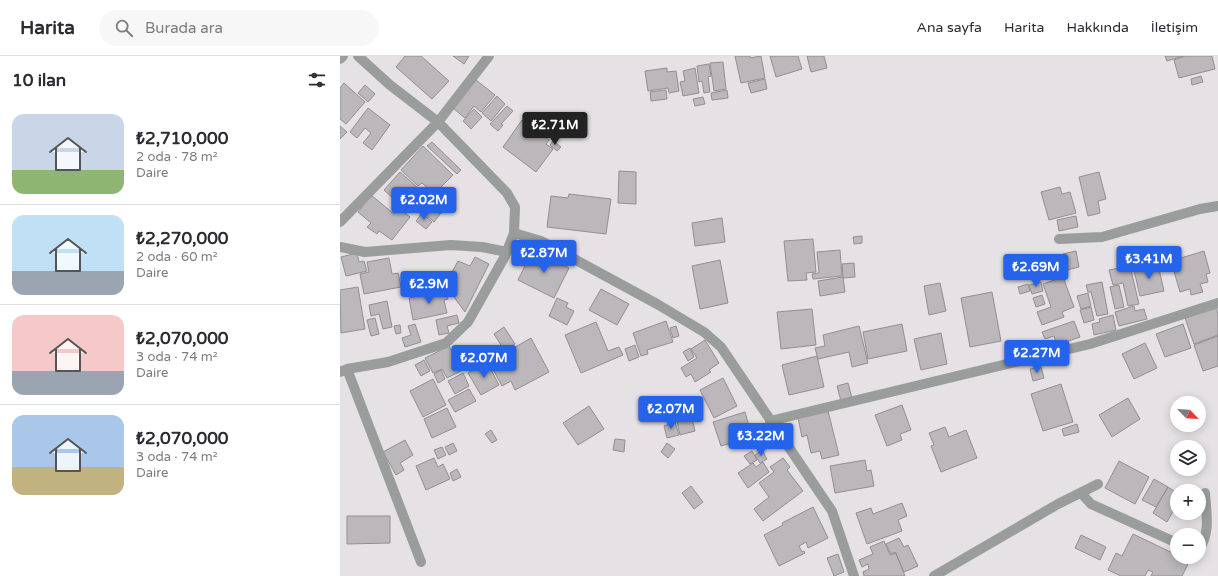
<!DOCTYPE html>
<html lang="tr">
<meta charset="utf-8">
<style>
:root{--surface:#fff;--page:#f7f7f7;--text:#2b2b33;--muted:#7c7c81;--line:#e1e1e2;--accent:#2563eb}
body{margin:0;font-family:"Varela Round",sans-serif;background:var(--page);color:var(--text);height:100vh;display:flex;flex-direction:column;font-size:15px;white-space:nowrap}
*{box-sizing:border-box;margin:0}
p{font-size:13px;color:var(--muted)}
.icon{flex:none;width:22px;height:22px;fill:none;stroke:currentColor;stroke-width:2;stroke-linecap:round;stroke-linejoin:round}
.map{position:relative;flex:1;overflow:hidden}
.side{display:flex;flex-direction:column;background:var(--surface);width:340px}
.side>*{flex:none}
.needle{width:26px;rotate:115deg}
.fabs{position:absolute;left:830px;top:340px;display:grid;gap:8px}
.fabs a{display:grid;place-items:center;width:36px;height:36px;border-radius:50%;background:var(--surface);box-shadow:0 2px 10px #0003;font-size:20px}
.price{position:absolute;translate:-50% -34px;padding:0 9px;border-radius:4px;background:var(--accent);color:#fff;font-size:13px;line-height:26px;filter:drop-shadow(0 1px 2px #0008)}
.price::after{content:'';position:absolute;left:50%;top:24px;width:12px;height:9px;margin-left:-6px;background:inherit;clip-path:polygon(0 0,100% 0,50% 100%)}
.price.selected{background:#222;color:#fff}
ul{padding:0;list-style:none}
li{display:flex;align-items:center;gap:12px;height:100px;padding:0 12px}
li+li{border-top:1px solid var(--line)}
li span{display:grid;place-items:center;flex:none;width:112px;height:80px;border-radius:12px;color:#555}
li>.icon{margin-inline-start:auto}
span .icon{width:48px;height:48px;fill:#fffc;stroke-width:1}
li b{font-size:17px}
h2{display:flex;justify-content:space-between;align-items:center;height:48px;padding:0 12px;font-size:17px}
header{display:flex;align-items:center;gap:24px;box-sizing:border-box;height:56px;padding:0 20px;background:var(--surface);border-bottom:1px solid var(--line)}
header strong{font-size:19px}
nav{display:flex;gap:22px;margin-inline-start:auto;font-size:14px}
.search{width:280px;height:36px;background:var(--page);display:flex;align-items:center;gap:10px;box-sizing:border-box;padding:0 14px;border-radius:22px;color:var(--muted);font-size:15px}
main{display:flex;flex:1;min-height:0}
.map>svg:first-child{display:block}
.building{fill:#bbb7ba;stroke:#928e92}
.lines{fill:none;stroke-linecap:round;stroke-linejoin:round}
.street{stroke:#9a9d9c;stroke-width:10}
</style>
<header>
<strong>Harita</strong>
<div class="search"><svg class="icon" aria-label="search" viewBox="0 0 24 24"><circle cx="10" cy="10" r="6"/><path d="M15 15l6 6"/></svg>Burada ara</div>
<nav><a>Ana sayfa</a><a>Harita</a><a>Hakkında</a><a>İletişim</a></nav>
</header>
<main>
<section class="side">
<h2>10 ilan<svg class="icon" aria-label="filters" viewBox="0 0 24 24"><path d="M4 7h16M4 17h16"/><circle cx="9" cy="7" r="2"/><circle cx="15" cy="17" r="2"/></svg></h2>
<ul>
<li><span style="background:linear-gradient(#c9d6e8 70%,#8fb573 0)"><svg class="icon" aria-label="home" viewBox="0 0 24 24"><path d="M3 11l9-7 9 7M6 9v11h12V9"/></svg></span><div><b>₺2,710,000</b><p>2 oda · 78 m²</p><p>Daire</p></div></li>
<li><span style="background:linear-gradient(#bfe0f5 70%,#9aa5b1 0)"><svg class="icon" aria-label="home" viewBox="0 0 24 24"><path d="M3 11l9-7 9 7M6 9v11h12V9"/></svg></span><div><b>₺2,270,000</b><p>2 oda · 60 m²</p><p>Daire</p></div></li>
<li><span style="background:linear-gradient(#f6c9c9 70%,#9aa5b1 0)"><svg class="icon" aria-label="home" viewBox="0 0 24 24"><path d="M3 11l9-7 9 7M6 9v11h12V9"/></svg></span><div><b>₺2,070,000</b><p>3 oda · 74 m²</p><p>Daire</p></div></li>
<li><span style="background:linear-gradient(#a9c7e8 65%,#c2b280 0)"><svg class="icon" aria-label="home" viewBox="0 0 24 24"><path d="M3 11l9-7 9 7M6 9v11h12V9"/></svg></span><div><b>₺2,070,000</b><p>3 oda · 74 m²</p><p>Daire</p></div></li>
</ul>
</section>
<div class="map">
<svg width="878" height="520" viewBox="0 0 878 520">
<rect width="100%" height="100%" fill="#e5e1e5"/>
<path class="building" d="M65 0H81L109 25 92 43 56 11Z
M113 0H129L124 8Z
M395 0H410V2L421 0 425 22 401 27Z
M430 0H458L462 13 436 21Z
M467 0H484L487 12 471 16Z
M825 0H843L827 5Z
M845 0H872L875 13 839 22 834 4Z
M383 6 386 33 374 35 370 7Z
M369 8 371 20 368 21 370 36 364 37 362 25 359 26 357 10Z
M327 12V16L336 15 339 35 329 37 328 32 308 35 305 15Z
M355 12 359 37 343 40 340 26 345 25 343 15Z
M861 20 863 26 852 29 851 23Z
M425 23 427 33 411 37 408 27Z
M136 24 155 39 141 56 134 50 125 62 113 52Z
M4 27 25 46 6 68 0 63V32Z
M25 29 35 38 28 46 18 37Z
M326 34 327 43 311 45 310 36Z
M387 34 388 42 372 44 371 37Z
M157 40 165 48 151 65 142 57Z
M363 41 365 48 355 50 353 43Z
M167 50 173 55 161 68 163 69 158 75 150 68Z
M28 52 50 69 32 94 23 87 31 77 25 72 17 82 10 76Z
M134 53 142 61 131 73 123 65Z
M182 64 209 84 206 88 213 93 196 116 163 91Z
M0 70 7 76 0 83Z
M213 85 221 91 217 95 210 89Z
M92 86 121 114 117 118 87 90Z
M83 90 113 119 100 132 103 135 94 144 88 140 92 136 82 127 78 130 61 114Z
M279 115 296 116V148L278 147Z
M60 116 77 131 75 134 80 139 66 154 44 134Z
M759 116 766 143 758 145 760 157 748 160 739 121Z
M720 131 722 138 730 136 736 157 709 164 701 136Z
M104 135 110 140 106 145 100 140Z
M229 138 271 143 266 178 207 171 211 140 228 142Z
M31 139 54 158 59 152 70 161 52 184 39 175 37 178 27 171 31 167 18 156Z
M80 141 86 145 75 157 70 152Z
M98 142 108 151 101 158 91 149Z
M90 150 100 158 94 166 84 157Z
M82 157 92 166 86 173 76 165Z
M736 160 738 171 719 175 717 164Z
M382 162 385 186 355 190 352 167Z
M522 180V187L514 188 513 181Z
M473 183 476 216 466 217 467 224 448 225 444 185Z
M193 194 229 212 214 242 178 224Z
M500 194 502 220 473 223 472 218 479 217 477 196Z
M736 195 739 211 727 214 723 198Z
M864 195 870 217 866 218 868 226 860 228 863 236 851 239 850 233 840 236 831 205Z
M17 197 19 206 24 205 27 215 6 220 1 201Z
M135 201 149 208 125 256 105 229 118 205 130 210Z
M49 202 52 218 58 217 61 231 24 238 20 218 29 216 27 206Z
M380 204 388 247 360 253 352 210Z
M514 207 515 221 503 222 502 208Z
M818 209 824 235 800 240 794 214Z
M790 210 799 248 788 250 783 227 773 229 769 214Z
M503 221 505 236 480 240 478 225Z
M723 221 734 251 722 256 724 261 702 269 697 256 711 251 703 228Z
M701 226 703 235 692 238 689 229Z
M762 226 768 258 757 260 751 236H748L746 229Z
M600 227 606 255 589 259 584 230Z
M688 228 690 235 680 238 678 231Z
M779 229 784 251 775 253 770 231Z
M18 231 25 273 1 277 0 234Z
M261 233 289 248 277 269 249 254Z
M106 234 108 243 104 244 107 257 73 264 69 242Z
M652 236 661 285 630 291 621 242Z
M748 237 751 250 741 253 737 240Z
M702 239 705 248 696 251 693 242Z
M217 242 228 247 226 251 234 255 227 269 209 260Z
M47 245 52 271 43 273 39 258 31 260 29 249Z
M794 250 795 255 804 253 807 263 779 270 775 256Z
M751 251 754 264 744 267 740 254Z
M876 251 878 258V279L854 288 845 262Z
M472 253 476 289 441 293 437 256Z
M117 259 119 267 107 270 109 277 99 279 96 264Z
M773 259 776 274 754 279 752 268 760 266 759 263Z
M35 262 39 278 31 280 27 264Z
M326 265 333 286 307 294 308 298 301 300 293 277Z
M734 265 740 281 717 289 714 280 705 283 702 276Z
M256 266 268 295 279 291 283 299 241 317 225 279Z
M75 268 81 286 65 291 62 282 71 279 68 270Z
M562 268 567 295 528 303 523 276Z
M843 268 851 292 825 301 816 278Z
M60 269 61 277 56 278 54 270Z
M336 270 339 280 333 282 330 272Z
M519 270 528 307 512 311 509 296 478 303 475 292 485 290 483 279Z
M164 271 175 288 164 294 154 278Z
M601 277 607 308 581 314 574 283Z
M878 280V310L863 315 854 289Z
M191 282 209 316 175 334 171 325 162 330 149 306Z
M365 284 379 307 369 314 371 316 355 326 351 318 346 321 341 312 357 302 351 293Z
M805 287 817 312 794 323 782 298Z
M295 289 299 301 289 305 285 293Z
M109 290 121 315 107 322 102 313 93 317 85 302Z
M350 292 354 301 348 305 343 296Z
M477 300 484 331 449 339 442 309Z
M84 304 90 315 81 320 75 309Z
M147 306 159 329 141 339 128 317Z
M701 311 704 322 693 325 690 313Z
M101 314 105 323 98 327 94 318Z
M123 317 129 330 115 338 108 325Z
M383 322 397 350 374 362 360 334Z
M93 323 106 349 83 361 70 335Z
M508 327 512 342 501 345 497 330Z
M721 328 733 366 703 375 691 338Z
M129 333 136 345 115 356 108 344Z
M788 342 800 363 772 381 759 359Z
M562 349 571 374 560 378 562 384 547 390 535 359Z
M249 350 264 373 238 389 223 367Z
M107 352 116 371 92 382 84 363Z
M488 355 499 399 482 403 480 395 471 397 467 379 462 381 458 362Z
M405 356 412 381 381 390 373 366Z
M352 362 355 375 340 379 337 366Z
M335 366 339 379 327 382 324 370Z
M737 368 739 376 724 380 722 373Z
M605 371 609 381 626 374 637 402 601 416 591 390 594 389 589 377Z
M151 374 157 384 152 387 145 378Z
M275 383 285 384 284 396 273 394Z
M65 384 73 399 60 407 64 414 56 419 43 396Z
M113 387 117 395 109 399 105 391Z
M327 387 335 393 328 402 321 396Z
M102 391 106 399 98 403 94 394Z
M422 394 427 403 420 407 415 399Z
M412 395 417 404 410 408 404 400Z
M94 402 98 411 103 408 110 423 86 434 76 410Z
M443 402 450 411 447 414 463 435 423 465 414 453 429 441 419 427 434 416 430 411Z
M525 404 527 415 531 414 534 430 495 437 490 410Z
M779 405 809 421 795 448 765 432Z
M423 406 429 416 408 432 398 417 413 407 416 411Z
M117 413 121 421 113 425 110 417Z
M814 423 828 431 816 451 802 444Z
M351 430 363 446 354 453 342 437Z
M828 431 837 437V448L827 466 813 457Z
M562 447 567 460 558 464 562 475 527 488 516 457 531 452 533 458Z
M473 451 488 482 468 492 466 486 459 490 462 496 464 495 465 497 439 510 424 479 443 469 442 467Z
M7 460H50V487L7 488Z
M793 478 837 499V501H842L850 504 842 520H811L813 516 808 514 805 520H781L768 514 776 497 782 500Z
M741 479 766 491 760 504 735 492Z
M559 482 564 491 568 489 578 510 564 516 555 496 551 498 546 488Z
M544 485 550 499 556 497 565 520H524L523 516 529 513 528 508 522 511 519 504 533 498 530 491Z
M498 498 504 516 494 520 487 502Z"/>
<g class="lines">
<path class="street" d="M0 3 3 0
M0 166 98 66 149 0
M174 177 201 185 317 248 364 276 381 291 492 455 514 520
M719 183 762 181 860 153 878 150
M0 191 25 196 111 189 142 191 167 196
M7 313 81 506
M0 316 7 313 48 306 106 287 128 266 165 200 174 177 175 151 167 137 98 66 50 29 18 0
M430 365 750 288 878 247
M741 437 751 448 837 487
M859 493C871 477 866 456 865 437
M594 520 718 448 758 428"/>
</g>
</svg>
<div class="fabs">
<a><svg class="needle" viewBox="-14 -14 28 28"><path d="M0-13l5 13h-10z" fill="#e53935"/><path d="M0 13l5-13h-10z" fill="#7c7c81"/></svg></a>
<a><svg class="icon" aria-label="layers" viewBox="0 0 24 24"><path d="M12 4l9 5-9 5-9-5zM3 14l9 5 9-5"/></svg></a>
<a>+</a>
<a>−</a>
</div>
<b class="price selected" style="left:215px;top:90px">₺2.71M</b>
<b class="price" style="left:84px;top:165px">₺2.02M</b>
<b class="price" style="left:204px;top:218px">₺2.87M</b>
<b class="price" style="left:809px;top:224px">₺3.41M</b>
<b class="price" style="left:696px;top:232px">₺2.69M</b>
<b class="price" style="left:89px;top:249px">₺2.9M</b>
<b class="price" style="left:697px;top:318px">₺2.27M</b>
<b class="price" style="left:144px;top:323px">₺2.07M</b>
<b class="price" style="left:331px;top:374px">₺2.07M</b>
<b class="price" style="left:421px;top:401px">₺3.22M</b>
</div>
</main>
